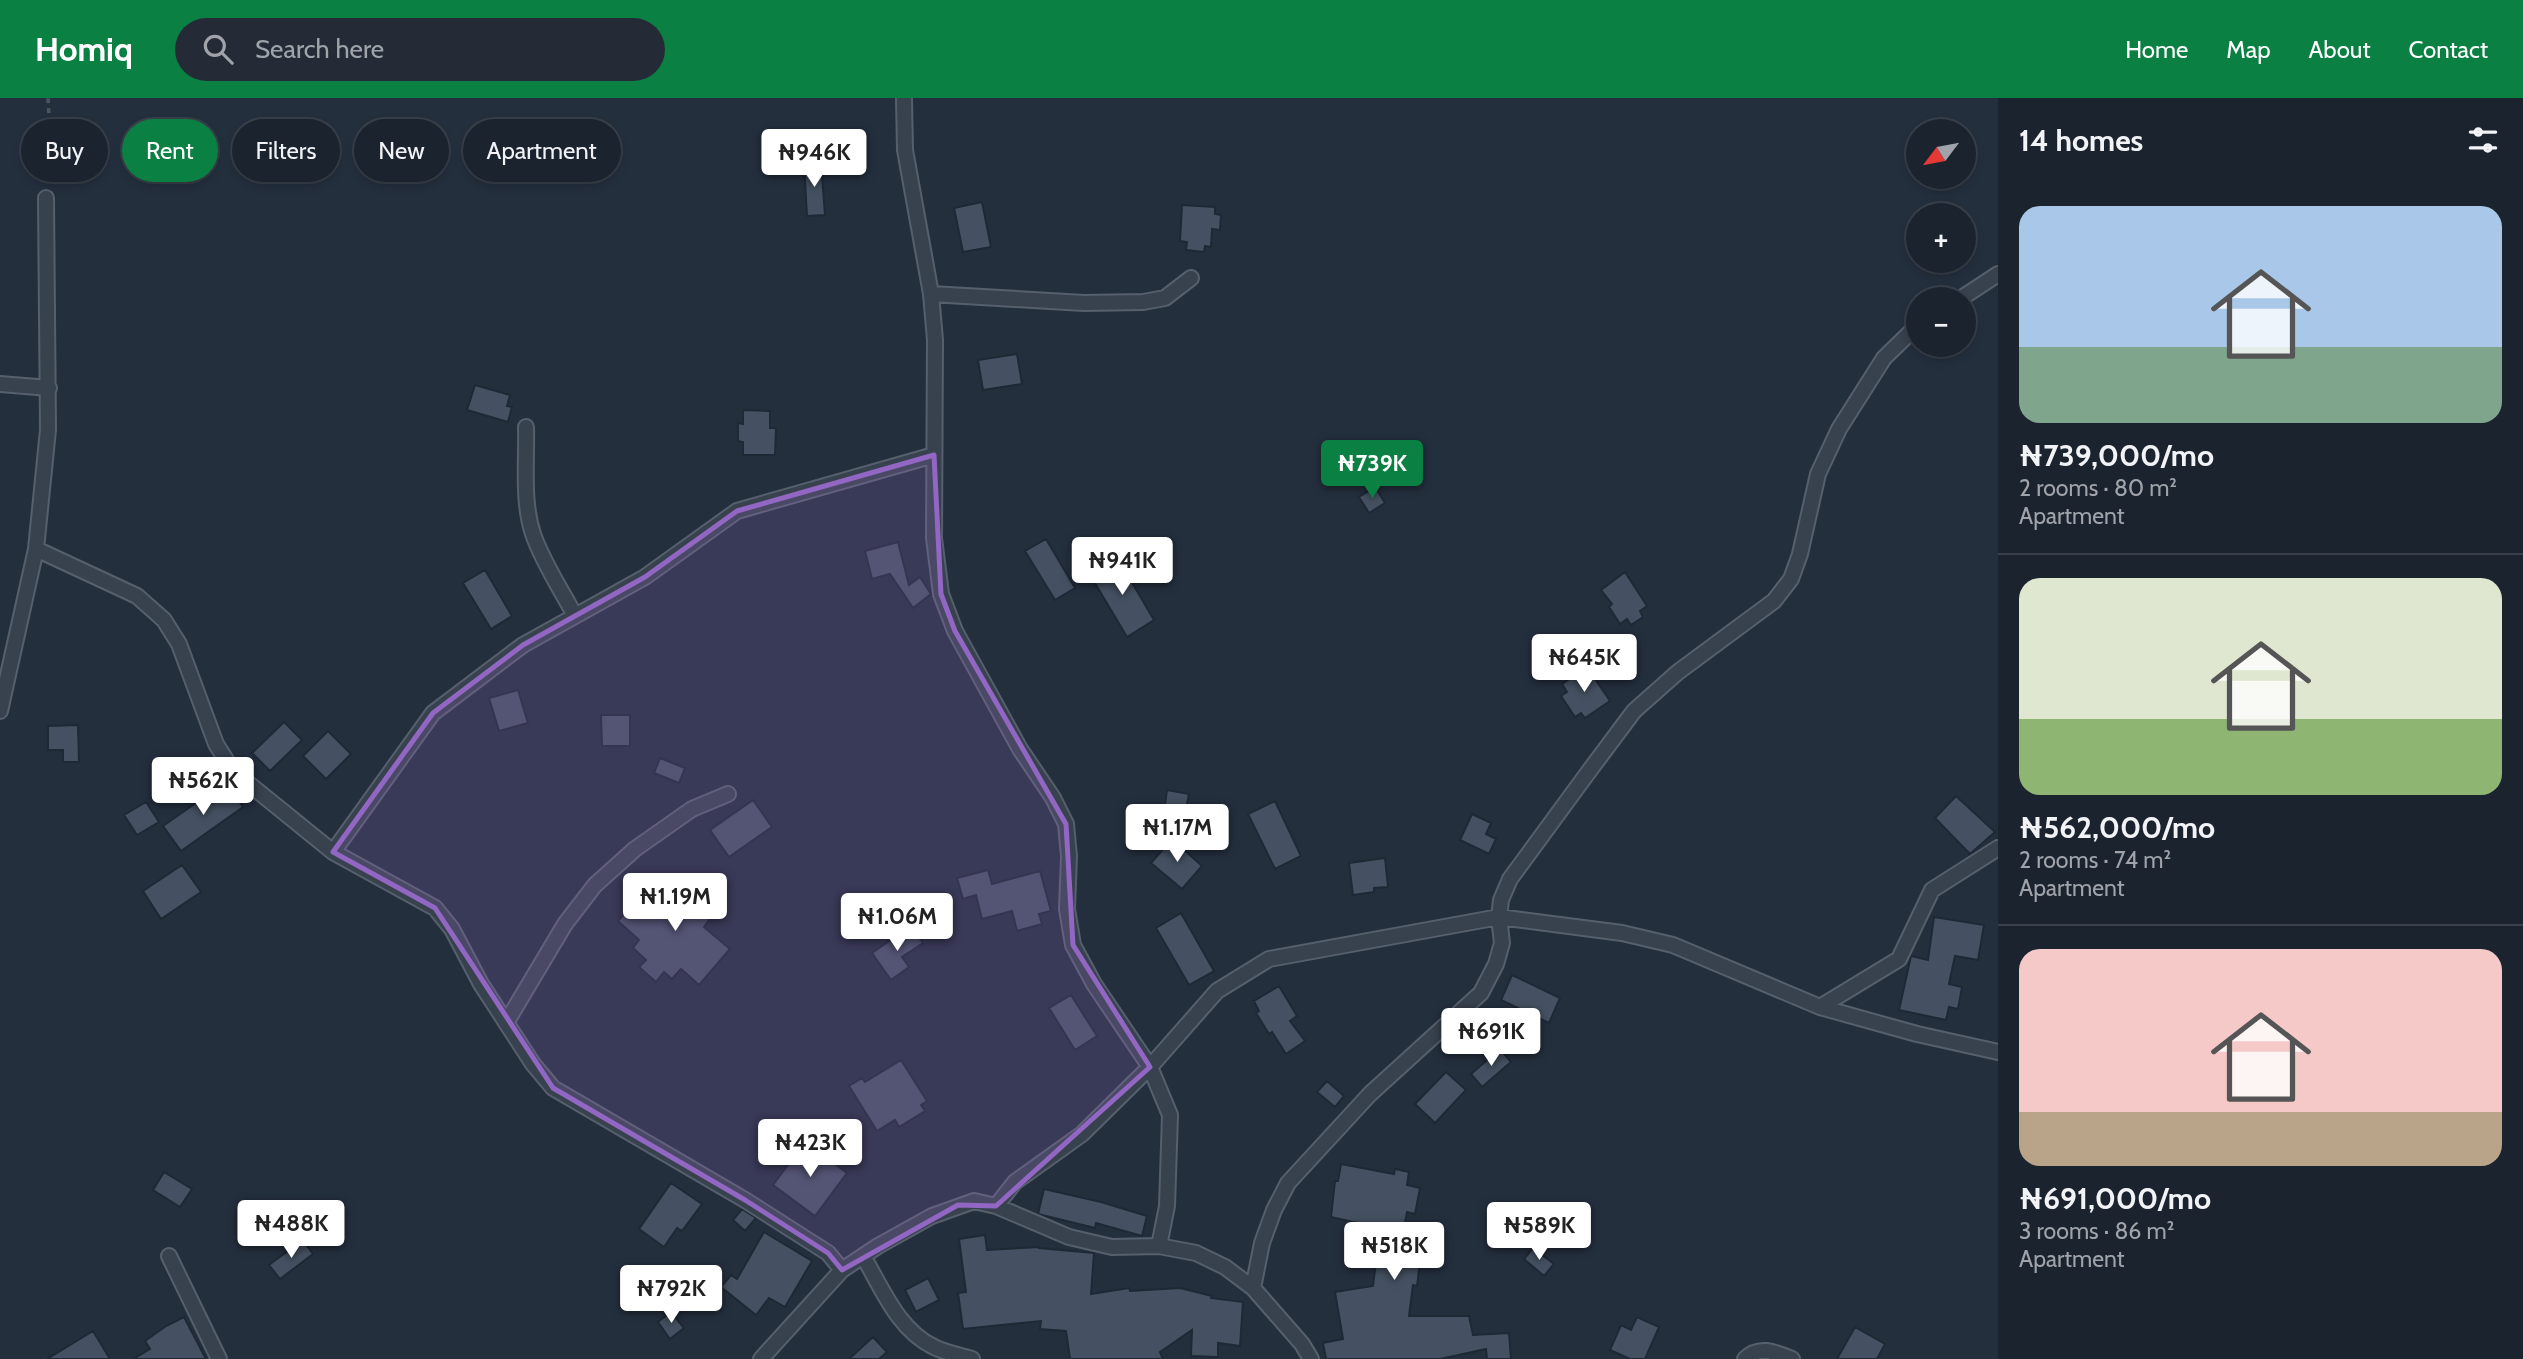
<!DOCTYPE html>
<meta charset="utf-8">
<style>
:root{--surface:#1b232e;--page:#242b36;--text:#f1f3f6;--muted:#a0a4aa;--line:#39404a;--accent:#0b8043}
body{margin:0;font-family:Cabin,sans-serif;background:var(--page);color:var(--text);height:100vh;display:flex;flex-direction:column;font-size:26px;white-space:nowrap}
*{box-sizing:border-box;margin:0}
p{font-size:23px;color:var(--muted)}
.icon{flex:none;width:38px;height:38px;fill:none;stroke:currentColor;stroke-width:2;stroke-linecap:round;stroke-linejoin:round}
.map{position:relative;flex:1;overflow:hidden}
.sheet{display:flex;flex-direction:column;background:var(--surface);width:525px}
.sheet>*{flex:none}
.top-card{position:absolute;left:21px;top:21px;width:665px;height:63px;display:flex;gap:14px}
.needle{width:46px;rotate:238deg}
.tools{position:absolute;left:1906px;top:21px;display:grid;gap:14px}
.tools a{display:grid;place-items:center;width:70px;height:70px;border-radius:50%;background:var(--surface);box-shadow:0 4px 10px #0003,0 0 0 2px var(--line);font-size:35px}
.price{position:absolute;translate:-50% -60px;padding:0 16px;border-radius:7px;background:#fff;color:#222;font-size:23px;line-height:46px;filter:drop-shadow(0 2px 4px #0008)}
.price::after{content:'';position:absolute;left:50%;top:42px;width:21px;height:16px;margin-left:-10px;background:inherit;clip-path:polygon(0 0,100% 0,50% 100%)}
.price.on{background:var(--accent);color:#fff}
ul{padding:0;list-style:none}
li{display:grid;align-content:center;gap:14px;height:371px;padding:0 21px}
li+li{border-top:2px solid var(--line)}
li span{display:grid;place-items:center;height:217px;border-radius:21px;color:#555}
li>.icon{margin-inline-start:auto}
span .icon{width:126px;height:126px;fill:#fffc;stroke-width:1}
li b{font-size:30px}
h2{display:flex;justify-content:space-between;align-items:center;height:84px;padding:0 21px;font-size:30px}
.pill{padding:0 24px;border-radius:32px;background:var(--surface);box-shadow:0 4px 10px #0003,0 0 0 2px var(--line);font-size:24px;line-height:63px}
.pill.on{background:var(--accent);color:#fff}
header{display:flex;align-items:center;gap:42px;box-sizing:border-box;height:98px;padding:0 35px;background:var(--accent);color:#fff}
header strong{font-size:33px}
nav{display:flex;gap:38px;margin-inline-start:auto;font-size:24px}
.search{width:490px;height:63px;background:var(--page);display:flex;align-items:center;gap:18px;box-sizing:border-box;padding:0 24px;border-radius:38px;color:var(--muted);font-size:26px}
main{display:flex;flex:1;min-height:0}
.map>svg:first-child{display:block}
.building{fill:#455162;stroke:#1f2835;stroke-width:2}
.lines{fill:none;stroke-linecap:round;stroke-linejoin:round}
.minor-casing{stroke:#565f6c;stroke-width:18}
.path{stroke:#44595c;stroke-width:3.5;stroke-dasharray:5 5;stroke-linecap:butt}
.minor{stroke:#38414e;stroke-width:14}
.marked{fill:#9266c3;fill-opacity:0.2;stroke:#9266c3;stroke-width:5;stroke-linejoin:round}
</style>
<header>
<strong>Homiq</strong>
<div class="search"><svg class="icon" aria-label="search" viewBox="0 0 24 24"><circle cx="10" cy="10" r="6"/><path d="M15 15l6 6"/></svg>Search here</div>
<nav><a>Home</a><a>Map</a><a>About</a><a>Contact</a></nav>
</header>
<main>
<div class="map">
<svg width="1998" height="1261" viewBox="0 0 1998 1261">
<rect width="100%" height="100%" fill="#242f3e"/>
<path class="building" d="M821 64 825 117 807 118 804 65Z
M982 104 991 149 963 154 954 110Z
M1182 107 1215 109V116L1221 117 1220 132 1212 131 1211 149 1205 148 1204 154 1186 152 1187 144 1180 143Z
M1017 256 1022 286 983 292 978 262Z
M475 287 510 297 507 308 512 309 508 324 467 312Z
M743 312 770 313V330H776L775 357H743V344L738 343V325L743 326Z
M1375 389 1385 405 1369 415 1359 399Z
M1046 441 1075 490 1055 502 1025 453Z
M898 444 909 487 920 479 931 496 913 510 890 476 872 481 865 453Z
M1117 459 1154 522 1127 539 1089 475Z
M485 472 512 518 491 531 463 485Z
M1625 474 1647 508 1640 513 1643 519 1631 527 1627 521 1620 526 1609 509 1612 506 1601 492Z
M1587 569 1610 603 1585 620 1581 615 1575 619 1561 598 1567 594 1562 586Z
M518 592 528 625 499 633 489 600Z
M601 617H630V648H602Z
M284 624 302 642 270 673 252 655Z
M78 627 79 664H63V652H48V628Z
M328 633 351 656 326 681 303 658Z
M660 660 685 670 679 685 654 675Z
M226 684 243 709 181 753 163 728Z
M1167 692 1189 696 1186 711 1178 709 1177 722 1163 720Z
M1956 698 1995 734 1970 756 1935 720Z
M753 702 772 729 729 759 710 732Z
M1275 703 1301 758 1275 771 1248 716Z
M146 704 159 724 137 737 124 717Z
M1472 716 1491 725 1486 736 1496 741 1489 756 1460 742Z
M1172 741 1202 768 1182 791 1151 765Z
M1385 760 1388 789 1374 790V794L1353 797 1349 765Z
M182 767 201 794 161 821 143 793Z
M988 772 992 786 1040 773 1051 813 1039 816 1042 826 1017 833 1012 813 982 821 976 797 963 801 957 780Z
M652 783 675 803 685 788 692 792 695 789 720 807 704 829 730 851 699 887 681 871 672 881 664 874 656 884 639 869 646 862 633 850 639 842 618 823Z
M1181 815 1214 873 1189 887 1156 830Z
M1934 819 1984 827 1978 862 1955 858 1949 886 1962 889 1958 911 1949 909 1946 922 1899 912 1911 858 1928 862Z
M913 831 923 845 902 859 909 869 891 882 872 855 899 836 902 839Z
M1512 877 1560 900 1549 925 1501 902Z
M1279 888 1297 918 1290 923 1305 943 1286 956 1272 934 1269 936 1256 915 1259 913 1254 903Z
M1071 897 1097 938 1075 952 1049 910Z
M1500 951 1511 964 1482 989 1471 976Z
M901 962 927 1003 921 1007 925 1013 899 1029 895 1022 877 1033 849 988 862 980 865 984Z
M1446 974 1466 992 1435 1025 1415 1006Z
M1327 983 1344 998 1335 1009 1317 994Z
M805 1044 847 1075 815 1118 773 1087Z
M1341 1066 1394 1076 1395 1071 1409 1074 1407 1087 1420 1090 1415 1116 1407 1114 1401 1146 1422 1148 1417 1188 1413 1187 1409 1218H1469L1473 1237 1509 1235 1511 1261H1487L1486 1251 1440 1261H1326L1323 1245 1343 1241 1335 1194 1373 1188 1380 1130 1331 1119 1335 1083H1338Z
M164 1074 192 1091 180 1109 153 1092Z
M671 1085 702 1106 682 1133 677 1130 664 1149 639 1131Z
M1044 1091 1101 1104 1147 1118 1142 1138 1096 1125 1095 1130 1038 1116Z
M742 1111 756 1120 745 1133 733 1122Z
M764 1134 812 1163 785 1209 769 1200 756 1217 721 1189 731 1177 737 1181Z
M985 1137 987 1152 1039 1149V1150L1094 1155 1091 1196 1129 1190 1130 1193 1180 1190 1212 1198 1211 1200 1243 1204 1240 1248 1218 1245V1259L1191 1258 1192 1232 1160 1254 1163 1261H1070L1066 1233 1040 1231 1041 1223 963 1231 958 1195 966 1194 959 1141Z
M303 1142 313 1156 280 1181 269 1167Z
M1533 1150 1554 1166 1544 1178 1524 1161Z
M928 1180 939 1202 916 1214 905 1192Z
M671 1214 684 1230 670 1241 658 1224Z
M184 1219 206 1261H133L150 1251 145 1243 166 1228Z
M1637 1219 1659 1229 1645 1261H1630L1610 1252 1621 1227 1631 1232Z
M1855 1229 1885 1246 1877 1261H1837Z
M93 1233 110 1261H47Z
M873 1239 887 1254 879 1261H849Z"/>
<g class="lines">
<g class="minor-casing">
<path id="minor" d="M904 0 905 52 931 196 935 242 934 440 941 496 955 533 1020 651 1053 700 1066 726 1069 758 1067 811 1073 847 1094 886 1150 969 1170 1017 1167 1108 1159 1148
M931 196 1084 205 1143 204 1165 200 1191 180
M1960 201 1998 176
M0 286 49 290
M526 329C527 363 522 403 533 436 543 465 561 491 575 518
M36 451 137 498 164 522 179 546 216 646 233 673 333 754 435 810 452 831 481 886 533 966 553 990 745 1102 828 1155 842 1172
M0 613 36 451 48 332 46 100
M333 754 433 615 523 547 645 479 737 413 934 357
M1820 909 1899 861 1932 792 1998 750
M506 925 565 826 595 787 635 751 692 711 728 696
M996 1108 1015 1084 1082 1036 1150 969 1217 893 1269 861 1499 819 1622 835 1673 847 1820 909 1917 936 1998 954
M169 1158 219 1261
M863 1158C882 1190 898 1232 934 1249 946 1255 960 1257 972 1261
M1253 1190 1262 1145 1274 1112 1288 1085 1370 996 1481 895 1496 866 1502 845 1499 819 1501 802 1510 781 1587 676 1634 613 1678 574 1774 503 1791 481 1800 456 1818 376 1839 331 1884 260 1918 227
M761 1261 842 1172 878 1148 932 1118 974 1103 996 1108 1069 1139 1112 1149 1159 1148 1196 1155 1225 1169 1253 1190 1302 1246 1311 1261
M1745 1261C1759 1247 1775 1254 1792 1261"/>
</g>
<path class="path" d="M48 85 51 54 48 0"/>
<use href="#minor" class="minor"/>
</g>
<path class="marked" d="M934 357 941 496 955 533 1066 726 1073 847 1150 969 996 1108 958 1107 842 1172 828 1155 745 1102 553 990 435 810 333 754 433 615 523 547 645 479 737 413Z"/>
</svg>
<div class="tools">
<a><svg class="needle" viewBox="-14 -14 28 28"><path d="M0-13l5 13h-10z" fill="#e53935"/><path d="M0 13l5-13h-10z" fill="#a0a4aa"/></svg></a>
<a>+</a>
<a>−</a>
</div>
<b class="price" style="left:814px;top:91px">₦946K</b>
<b class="price on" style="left:1372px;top:402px">₦739K</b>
<b class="price" style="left:1122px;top:499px">₦941K</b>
<b class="price" style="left:1584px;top:596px">₦645K</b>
<b class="price" style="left:203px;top:719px">₦562K</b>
<b class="price" style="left:1177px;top:766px">₦1.17M</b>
<b class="price" style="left:675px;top:835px">₦1.19M</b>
<b class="price" style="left:897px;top:855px">₦1.06M</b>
<b class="price" style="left:1491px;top:970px">₦691K</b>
<b class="price" style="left:810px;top:1081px">₦423K</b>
<b class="price" style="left:291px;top:1162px">₦488K</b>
<b class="price" style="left:1539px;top:1164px">₦589K</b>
<b class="price" style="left:1394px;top:1184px">₦518K</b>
<b class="price" style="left:671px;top:1227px">₦792K</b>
<div class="top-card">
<a class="pill">Buy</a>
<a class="pill on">Rent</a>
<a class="pill">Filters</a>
<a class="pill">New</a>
<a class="pill">Apartment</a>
</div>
</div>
<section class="sheet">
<h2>14 homes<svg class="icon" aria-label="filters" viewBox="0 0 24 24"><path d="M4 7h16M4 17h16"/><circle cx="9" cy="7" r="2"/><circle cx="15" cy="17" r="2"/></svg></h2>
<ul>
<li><span style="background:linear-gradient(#a9c7e8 65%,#7fa58c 0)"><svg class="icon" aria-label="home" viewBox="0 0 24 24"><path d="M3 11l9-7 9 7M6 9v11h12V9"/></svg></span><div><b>₦739,000/mo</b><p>2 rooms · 80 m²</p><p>Apartment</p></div></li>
<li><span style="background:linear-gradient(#dfe7d0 65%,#8fb573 0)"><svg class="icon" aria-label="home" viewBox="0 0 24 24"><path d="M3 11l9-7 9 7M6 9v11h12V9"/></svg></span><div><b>₦562,000/mo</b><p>2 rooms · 74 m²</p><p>Apartment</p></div></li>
<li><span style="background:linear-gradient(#f6c9c9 75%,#b9a48a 0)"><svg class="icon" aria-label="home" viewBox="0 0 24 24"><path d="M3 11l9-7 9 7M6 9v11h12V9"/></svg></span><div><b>₦691,000/mo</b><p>3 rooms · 86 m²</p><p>Apartment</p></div></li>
</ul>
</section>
</main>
